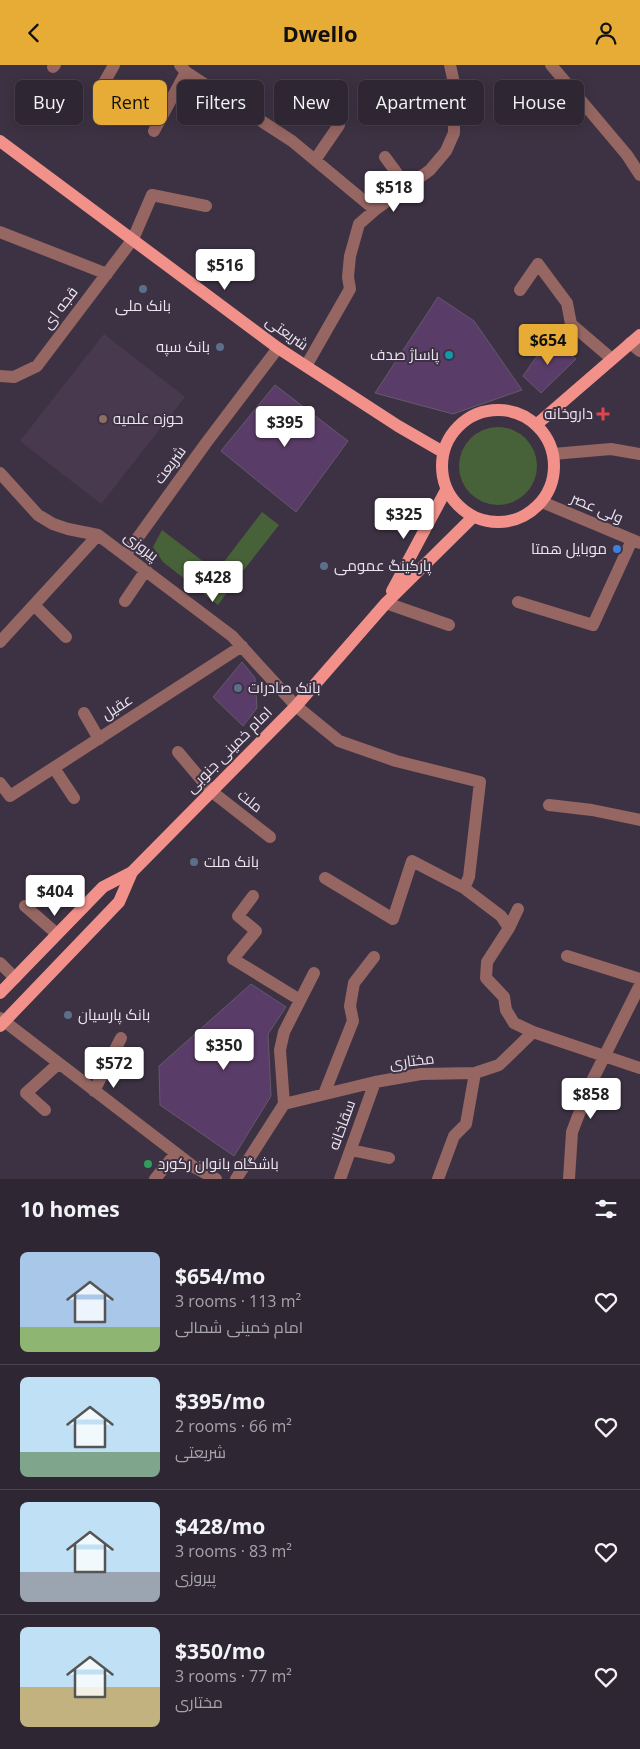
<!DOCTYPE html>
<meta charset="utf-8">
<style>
:root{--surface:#2e2632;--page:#3a323e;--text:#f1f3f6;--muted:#a7a5ac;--line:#49434d;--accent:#e7ac36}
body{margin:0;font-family:"Open Sans",Cairo,sans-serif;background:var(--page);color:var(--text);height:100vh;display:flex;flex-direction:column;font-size:19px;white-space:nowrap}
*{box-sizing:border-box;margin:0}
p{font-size:16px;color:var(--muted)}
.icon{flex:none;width:28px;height:28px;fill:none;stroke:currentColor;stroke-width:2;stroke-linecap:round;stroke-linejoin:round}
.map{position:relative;height:1114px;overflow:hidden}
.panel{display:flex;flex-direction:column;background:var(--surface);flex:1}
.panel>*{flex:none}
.hud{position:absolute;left:15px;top:15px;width:610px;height:45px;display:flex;gap:10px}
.price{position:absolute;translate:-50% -42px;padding:0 11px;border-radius:5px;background:#fff;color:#222;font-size:16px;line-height:32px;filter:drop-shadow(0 1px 2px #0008)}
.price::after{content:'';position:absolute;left:50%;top:30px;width:15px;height:11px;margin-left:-8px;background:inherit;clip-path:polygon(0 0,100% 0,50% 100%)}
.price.active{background:var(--accent);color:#111}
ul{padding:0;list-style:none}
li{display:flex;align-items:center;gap:15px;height:125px;padding:0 20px}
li+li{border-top:1px solid var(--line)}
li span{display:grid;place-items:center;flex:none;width:140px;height:100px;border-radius:8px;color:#555}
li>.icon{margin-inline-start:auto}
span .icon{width:60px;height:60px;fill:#fffc;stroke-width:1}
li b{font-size:21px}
h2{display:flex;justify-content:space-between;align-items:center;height:60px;padding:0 20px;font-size:21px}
.chip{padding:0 18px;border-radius:8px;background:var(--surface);box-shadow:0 2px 12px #0003,0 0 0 1px var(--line);font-size:18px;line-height:45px}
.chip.active{background:var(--accent);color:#111}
header{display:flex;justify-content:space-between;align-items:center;height:65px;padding:0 20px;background:var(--accent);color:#111;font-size:22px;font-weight:700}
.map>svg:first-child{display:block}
.built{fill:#48394f}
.green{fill:#476238}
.building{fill:#5a3c68;stroke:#65596c}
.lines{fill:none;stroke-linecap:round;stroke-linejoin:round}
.minor{stroke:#956662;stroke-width:12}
.major{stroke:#f2918a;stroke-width:12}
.service-dot{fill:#5c6f8a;stroke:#3d3243;stroke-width:2}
.culture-dot{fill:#0f9aa8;stroke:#3d3243;stroke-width:2}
.health-dot{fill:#e0444e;stroke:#3d3243;stroke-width:2}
.education-dot{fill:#8d6e63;stroke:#3d3243;stroke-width:2}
.shop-dot{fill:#3f7fe0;stroke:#3d3243;stroke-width:2}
.leisure-dot{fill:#2e9e5b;stroke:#3d3243;stroke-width:2}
.labels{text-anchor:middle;stroke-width:4;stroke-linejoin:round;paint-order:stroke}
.poi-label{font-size:15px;fill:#ece5f0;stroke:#3d3243;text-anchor:start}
.street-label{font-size:15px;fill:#ece5f0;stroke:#3d3243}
</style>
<header><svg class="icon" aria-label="back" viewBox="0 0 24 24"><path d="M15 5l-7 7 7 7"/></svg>Dwello<svg class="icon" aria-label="person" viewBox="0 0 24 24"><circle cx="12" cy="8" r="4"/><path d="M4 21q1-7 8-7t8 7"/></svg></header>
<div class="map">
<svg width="640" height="1114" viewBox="0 0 640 1114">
<rect width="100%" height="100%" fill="#3d3243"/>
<path class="built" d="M104 269 185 332 101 439 20 376Z"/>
<path class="green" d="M459 401a39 39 0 1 1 78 0a39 39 0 1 1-78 0Z
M262 447 279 460 236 515 220 502Z
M162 465 233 519 218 540 163 497 153 482Z"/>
<path class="building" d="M438 232 474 256 522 325 453 349 375 328Z
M549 274 576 294 541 328 523 311Z
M275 320 348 376 296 447 221 386Z
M242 597 255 613 257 643 243 661 213 632Z
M251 919 286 942 268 969 271 1031 234 1091 160 1040 159 1001Z"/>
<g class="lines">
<path class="minor" d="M180 0 186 7 292 76 375 145
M551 0 627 90 640 110
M53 2 55 0
M104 18 114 0
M154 66 186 7
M385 92 407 122
M315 95 339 60
M0 167 107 209
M520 225 538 199 567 238 571 259 612 294
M630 278 640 286
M306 301 350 224 348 212 350 191 359 159 375 145 430 105 446 86 454 68V18L450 0
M0 311 14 312 37 301 133 174 152 130 206 141
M553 389 611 384 640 389
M0 408 38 450 53 459 68 464 98 470 232 571 296 641 339 676 396 696 480 717 469 812 464 823 501 851 509 863 487 897 486 913 504 932 506 945 514 958 533 967 640 1003
M542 437 640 478
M126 489 206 378 278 283
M125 536 146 505
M518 537 593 560 632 475
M386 538 449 560
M34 540 66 572
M0 577 98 470
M84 648 99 674
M178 687 211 726 270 772
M54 703 74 733
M0 718 10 731 242 581
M549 740 592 745 640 755
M325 813 393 854 412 796 464 823
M253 831 238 851 256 866 233 894 300 935
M25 841 57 869
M509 863 518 844
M567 891 640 914
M0 898 15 913
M0 953 194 1102 216 1114
M94 1026 121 973
M324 1029 353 956 350 941 354 918 374 892
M284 1039 375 1017 421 1009 475 1008 499 1000 533 967
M45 1045 26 1028 58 999
M351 1085 389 1093
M155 1114 176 1088
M236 1114 284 1039 280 985 284 967 314 908
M340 1114 375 1017
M438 1114 454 1071 466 1059 475 1008
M569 1114 572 1067 590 1020 640 920"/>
<path class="major" d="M0 76 278 283 398 361 443 387
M442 401a56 56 0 1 1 112 0a56 56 0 1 1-112 0Z
M536 360 640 270
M392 526 446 425
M0 928 103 822 132 807 296 641 386 538 473 452
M0 961 119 837 132 807"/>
</g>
<g class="service-dot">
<circle cx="143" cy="224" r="5"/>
<circle cx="220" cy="282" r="5"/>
<circle cx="324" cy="501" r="5"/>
<circle cx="238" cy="623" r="5"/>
<circle cx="194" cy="797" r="5"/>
<circle cx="68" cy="950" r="5"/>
</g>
<circle class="culture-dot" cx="449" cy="290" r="5"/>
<path class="health-dot" d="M600.5 341.5h5v5h5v5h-5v5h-5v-5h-5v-5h5z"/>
<circle class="education-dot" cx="103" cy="354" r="5"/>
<circle class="shop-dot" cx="617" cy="484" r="5"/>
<circle class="leisure-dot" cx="148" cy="1099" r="5"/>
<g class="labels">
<g class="poi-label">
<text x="143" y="246" text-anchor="middle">بانک ملی</text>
<text x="210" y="287" text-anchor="end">بانک سپه</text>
<text x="439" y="295" text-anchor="end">پاساژ صدف</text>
<text x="593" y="354" text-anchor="end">داروخانه</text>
<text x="113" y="359">حوزه علمیه</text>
<text x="607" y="489" text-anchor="end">موبایل همتا</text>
<text x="334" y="506">پارکینگ عمومی</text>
<text x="248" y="628">بانک صادرات</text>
<text x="204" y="802">بانک ملت</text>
<text x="78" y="955">بانک پارسیان</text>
<text x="158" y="1104">باشگاه بانوان رکورد</text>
</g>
<g class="street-label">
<text transform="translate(60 243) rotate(-53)" y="5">قجه ای</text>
<text transform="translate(287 268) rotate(35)" y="5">شریعتی</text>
<text transform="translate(170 400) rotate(-54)" y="5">شریعت</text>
<text transform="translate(597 443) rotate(23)" y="5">ولی عصر</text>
<text transform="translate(141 481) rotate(37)" y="5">پیروزی</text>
<text transform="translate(117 642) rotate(-33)" y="5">عقیل</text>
<text transform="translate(229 685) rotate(-45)" y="5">امام خمینی جنوبی</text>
<text transform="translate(250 736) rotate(38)" y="5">ملت</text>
<text transform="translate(412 996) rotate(-7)" y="5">مختاری</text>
<text transform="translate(342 1060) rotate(-70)" y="5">سقاخانه</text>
</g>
</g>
</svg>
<b class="price" style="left:394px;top:148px">$518</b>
<b class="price" style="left:225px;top:226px">$516</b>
<b class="price active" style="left:548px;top:301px">$654</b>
<b class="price" style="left:285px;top:383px">$395</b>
<b class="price" style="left:404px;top:475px">$325</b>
<b class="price" style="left:213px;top:538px">$428</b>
<b class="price" style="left:55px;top:852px">$404</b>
<b class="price" style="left:224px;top:1006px">$350</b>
<b class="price" style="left:114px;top:1024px">$572</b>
<b class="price" style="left:591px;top:1055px">$858</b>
<div class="hud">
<a class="chip">Buy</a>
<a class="chip active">Rent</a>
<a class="chip">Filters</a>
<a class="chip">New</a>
<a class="chip">Apartment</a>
<a class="chip">House</a>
</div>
</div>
<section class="panel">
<h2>10 homes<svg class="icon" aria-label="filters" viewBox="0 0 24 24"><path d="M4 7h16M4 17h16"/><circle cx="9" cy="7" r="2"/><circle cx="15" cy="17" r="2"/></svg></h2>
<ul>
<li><span style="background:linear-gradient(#a9c7e8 75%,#8fb573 0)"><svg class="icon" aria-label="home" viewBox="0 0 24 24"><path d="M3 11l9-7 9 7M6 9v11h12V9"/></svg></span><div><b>$654/mo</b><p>3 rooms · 113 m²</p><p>امام خمینی شمالی</p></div><svg class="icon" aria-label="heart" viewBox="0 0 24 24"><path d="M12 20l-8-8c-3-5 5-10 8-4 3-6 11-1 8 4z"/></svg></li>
<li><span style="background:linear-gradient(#bfe0f5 75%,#7fa58c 0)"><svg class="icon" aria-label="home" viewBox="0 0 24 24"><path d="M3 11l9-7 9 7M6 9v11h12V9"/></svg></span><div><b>$395/mo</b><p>2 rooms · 66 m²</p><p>شریعتی</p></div><svg class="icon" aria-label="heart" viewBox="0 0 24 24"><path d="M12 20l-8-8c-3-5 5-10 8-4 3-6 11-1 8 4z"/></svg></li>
<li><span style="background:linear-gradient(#bfe0f5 70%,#9aa5b1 0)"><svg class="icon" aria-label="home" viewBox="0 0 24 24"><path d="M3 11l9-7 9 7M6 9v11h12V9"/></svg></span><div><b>$428/mo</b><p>3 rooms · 83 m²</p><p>پیروزی</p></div><svg class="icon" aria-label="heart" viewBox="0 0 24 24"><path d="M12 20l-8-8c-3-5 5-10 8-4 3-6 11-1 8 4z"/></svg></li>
<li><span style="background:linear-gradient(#bfe0f5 60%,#c2b280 0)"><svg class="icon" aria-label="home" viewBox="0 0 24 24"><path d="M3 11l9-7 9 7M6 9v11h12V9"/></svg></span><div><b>$350/mo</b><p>3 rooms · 77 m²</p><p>مختاری</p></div><svg class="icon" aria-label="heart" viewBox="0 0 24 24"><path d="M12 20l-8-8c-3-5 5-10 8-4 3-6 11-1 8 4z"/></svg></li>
</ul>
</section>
